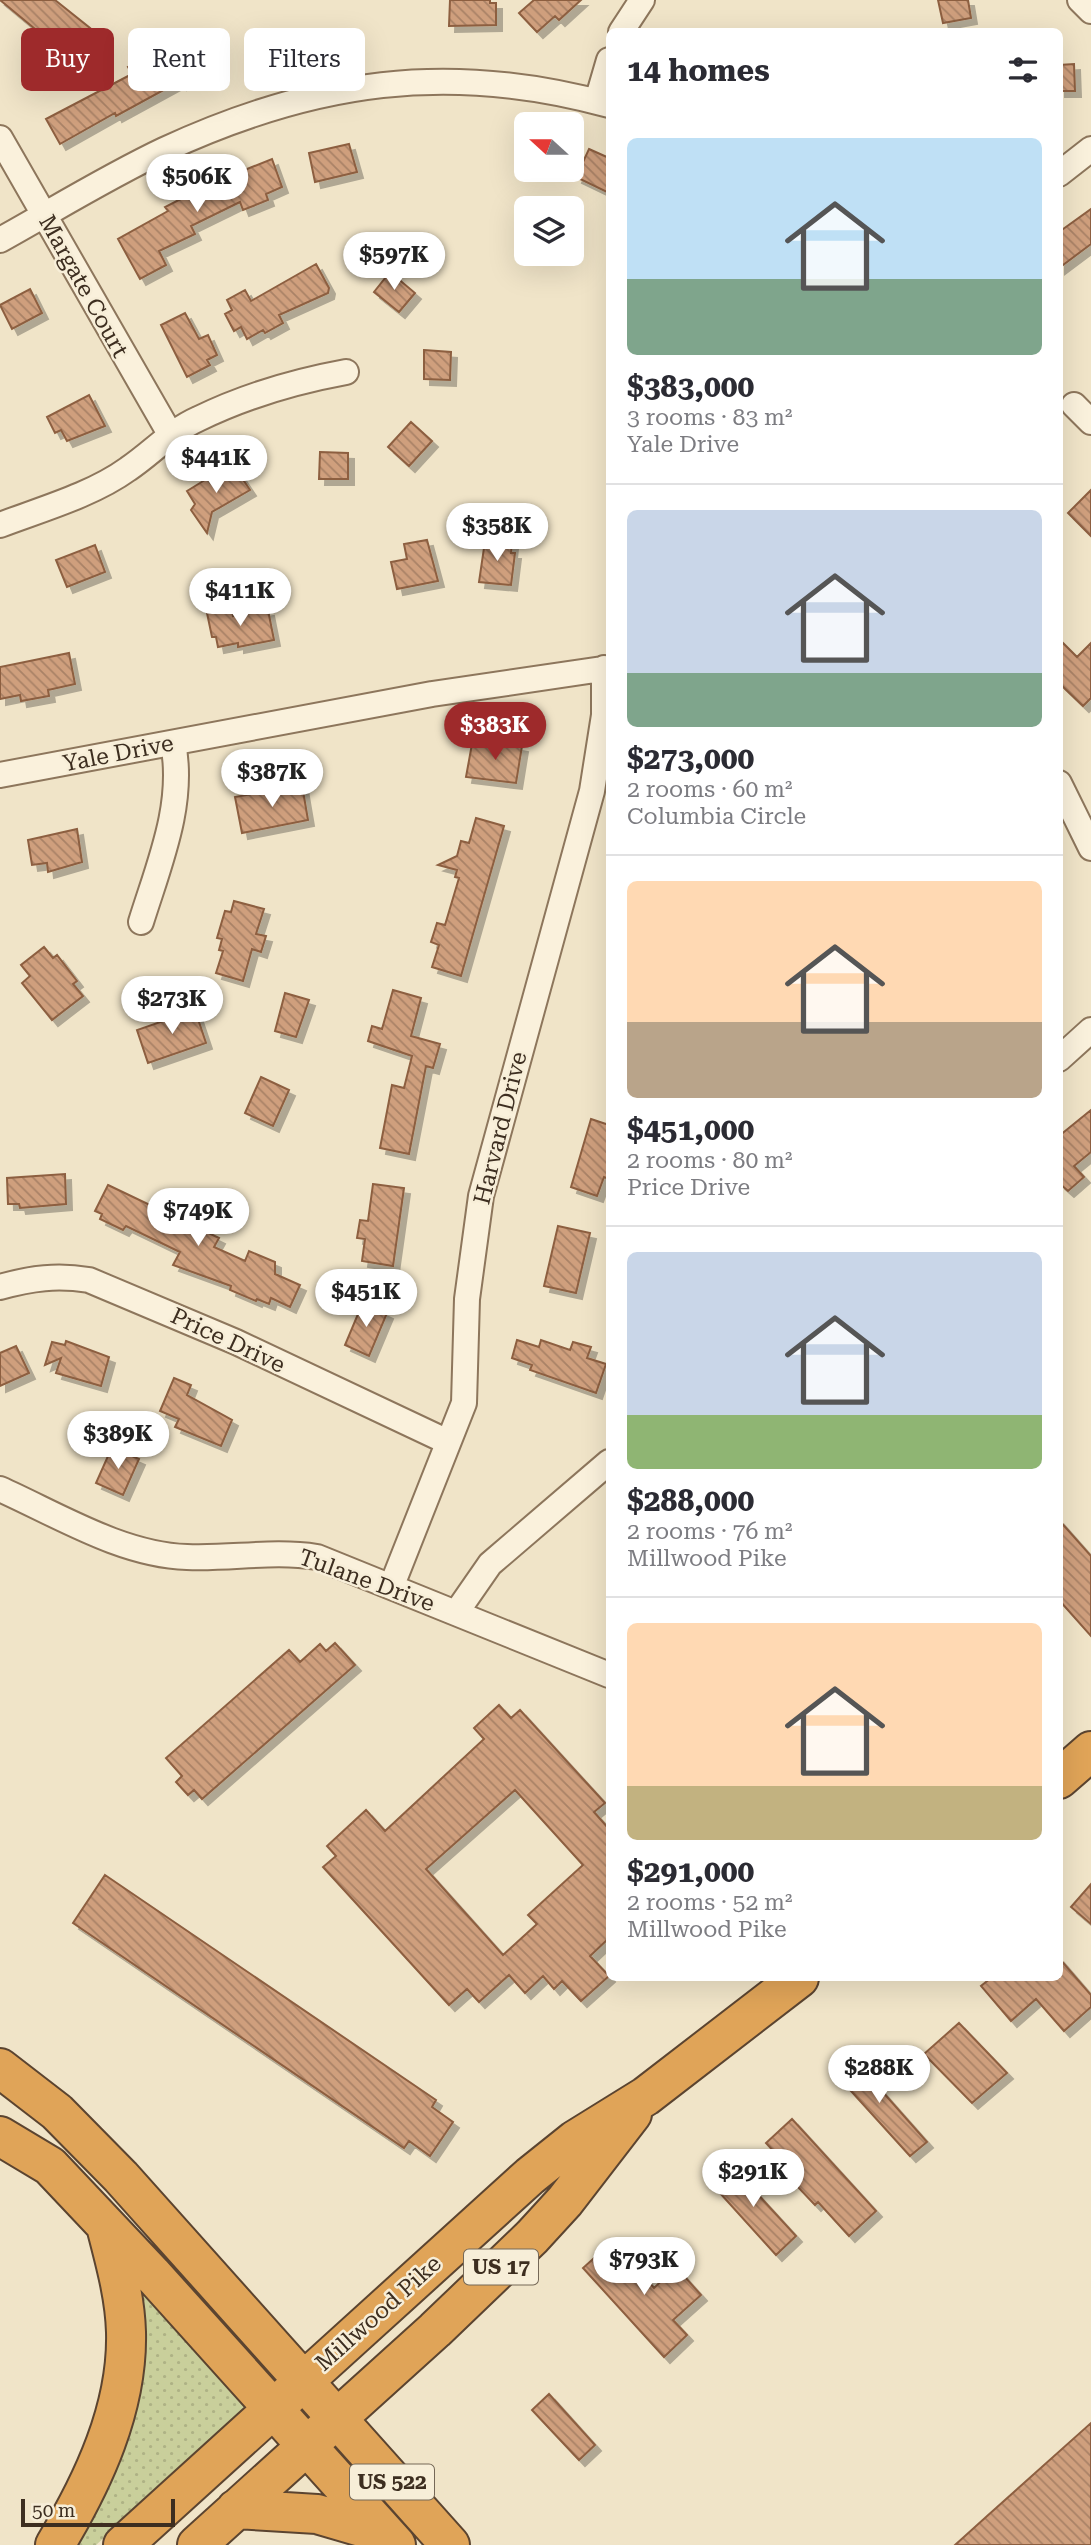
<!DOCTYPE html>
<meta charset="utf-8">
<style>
:root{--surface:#fff;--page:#f7f7f7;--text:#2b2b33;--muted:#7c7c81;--line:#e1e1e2;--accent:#9e2a2b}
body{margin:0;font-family:"Roboto Serif",serif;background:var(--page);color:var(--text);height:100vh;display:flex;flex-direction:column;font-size:26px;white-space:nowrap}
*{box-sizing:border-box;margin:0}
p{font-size:23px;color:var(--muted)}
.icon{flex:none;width:38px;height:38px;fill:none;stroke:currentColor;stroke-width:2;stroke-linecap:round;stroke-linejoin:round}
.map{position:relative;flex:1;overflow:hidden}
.panel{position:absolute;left:606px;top:28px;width:457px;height:1953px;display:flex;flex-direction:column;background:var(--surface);border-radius:10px;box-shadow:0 7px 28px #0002}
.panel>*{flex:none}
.top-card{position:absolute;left:21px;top:28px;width:480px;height:63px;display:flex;gap:14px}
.needle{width:46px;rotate:291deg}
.buttons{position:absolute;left:514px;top:112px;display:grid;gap:14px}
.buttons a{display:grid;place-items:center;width:70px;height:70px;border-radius:10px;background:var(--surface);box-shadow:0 7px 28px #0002;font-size:35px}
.scale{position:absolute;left:21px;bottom:18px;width:154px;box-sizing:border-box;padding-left:7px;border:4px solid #3d2e20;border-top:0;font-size:19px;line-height:24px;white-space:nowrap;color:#3d2e20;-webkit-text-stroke:5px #f7eed8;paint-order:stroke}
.price{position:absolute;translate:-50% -60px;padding:0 16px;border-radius:24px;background:#fff;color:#222;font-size:23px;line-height:46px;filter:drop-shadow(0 2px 4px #0008)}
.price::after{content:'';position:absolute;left:50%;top:42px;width:21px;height:16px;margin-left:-10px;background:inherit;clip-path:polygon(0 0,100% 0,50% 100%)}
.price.current{background:var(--accent);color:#fff}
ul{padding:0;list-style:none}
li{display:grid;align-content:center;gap:14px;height:371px;padding:0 21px}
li+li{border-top:2px solid var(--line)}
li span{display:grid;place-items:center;height:217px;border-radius:10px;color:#555}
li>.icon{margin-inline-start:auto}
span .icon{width:126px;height:126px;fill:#fffc;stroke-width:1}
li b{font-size:30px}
h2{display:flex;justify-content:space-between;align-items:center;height:84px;padding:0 21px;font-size:30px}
.pill{padding:0 24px;border-radius:10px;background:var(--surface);box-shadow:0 7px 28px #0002;font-size:24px;line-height:63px}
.pill.current{background:var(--accent);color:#fff}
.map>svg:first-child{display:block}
.grass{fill:url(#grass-dots)}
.building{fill:url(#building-back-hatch);stroke:#8d5f41;stroke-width:2;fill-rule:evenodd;filter:url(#shadow)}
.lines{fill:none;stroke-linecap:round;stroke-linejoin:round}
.street-casing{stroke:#8d765c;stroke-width:28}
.highway-casing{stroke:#5b4430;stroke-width:42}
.street{stroke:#faf1dc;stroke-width:24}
.highway{stroke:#e0a458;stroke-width:38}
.labels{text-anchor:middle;stroke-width:5;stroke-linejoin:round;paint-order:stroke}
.shield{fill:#f7eed8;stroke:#756857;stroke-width:2}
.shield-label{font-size:21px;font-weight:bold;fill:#3d2e20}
.street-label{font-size:23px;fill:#3d2e20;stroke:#f7eed8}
</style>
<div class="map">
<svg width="1091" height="2545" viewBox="0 0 1091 2545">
<defs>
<pattern id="grass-dots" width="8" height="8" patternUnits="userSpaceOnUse" patternTransform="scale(1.75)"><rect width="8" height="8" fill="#c9cf9b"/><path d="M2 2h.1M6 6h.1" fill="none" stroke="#aeb285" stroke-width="1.8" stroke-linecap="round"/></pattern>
<pattern id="building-back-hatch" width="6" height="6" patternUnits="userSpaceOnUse" patternTransform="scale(1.75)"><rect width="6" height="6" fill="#cf9f7d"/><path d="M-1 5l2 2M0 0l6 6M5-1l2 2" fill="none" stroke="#a98266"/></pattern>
<filter id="shadow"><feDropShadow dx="6" dy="6" stdDeviation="0" flood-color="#0004"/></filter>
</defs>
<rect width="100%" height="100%" fill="#f0e4c8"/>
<path class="grass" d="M133 2272 245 2404 239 2416 96 2545H72Z"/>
<path class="building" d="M0 0H55L90 28 76 46 60 33 52 43Z
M450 0H490V3H496V25L449 26Z
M534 0H581L559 20 555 16 537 32 519 13Z
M938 0H968L971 18 943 23Z
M203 35 217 60 210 65 181 84 180 81 116 116 115 113 60 144 46 119 132 74 128 67 173 43 176 50Z
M1074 64 1075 91H1059V65Z
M349 144 357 172 315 182 309 153Z
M589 149 609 158V193L576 177Z
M272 159 282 187 266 194 268 200 243 210 240 202 191 226 195 234 159 251 166 265 140 279 118 239 168 211 165 207 210 184Z
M1091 209V244L1059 268V232Z
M316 264 329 288 328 293 279 315 283 323 265 333 263 330 247 339 241 327 234 331 225 314 232 310 227 300 245 290 251 301Z
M390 272 415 293 399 312 374 292Z
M30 289 42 313 12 329 0 305Z
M185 313 199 339 208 335 217 355 207 360 210 365 187 377 161 325Z
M424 350 451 352 450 380 424 379Z
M89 395 105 426 67 441 61 430 55 433 47 417Z
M411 422 432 441 409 466 388 447Z
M320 452 348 453V479H319Z
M236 469 250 490 212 512 207 533 191 510 195 504 187 491 213 475 217 481Z
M1091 490V536L1068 513Z
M427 540 438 581 397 589 391 562 407 559 404 544Z
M485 541 512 543 511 553H515L511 585 479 582Z
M95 545 105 572 67 587 56 560Z
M232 609 233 616 268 610 274 640 238 647V643L218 647 216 637H212L207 613Z
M1059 639 1077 657 1091 643V698L1083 706 1059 683Z
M69 653 75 684 48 690 49 696 21 701 20 695 0 699V667Z
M494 741 522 746 516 783 466 777 472 744 493 748Z
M302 785 308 820 242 833 235 797Z
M476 818 504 826 461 976 432 967 439 945 431 942 437 923 445 925 459 878 455 877 457 870 438 865 457 856 461 841 469 843Z
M77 829 82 862 48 872 47 863 32 865 28 840Z
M234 901 264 909 256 934 266 936 261 952 252 949 243 981 216 973 223 951 219 950 222 939 217 938 225 911 231 912Z
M44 947 53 958 57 955 77 981 73 984 83 996 52 1020 22 983 30 976 21 965Z
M393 990 421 998 411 1036 440 1044 433 1068 426 1066 409 1154 380 1148 392 1085 404 1088 412 1056 368 1041 372 1026 382 1029Z
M285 993 309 1000 296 1037 275 1031Z
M195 1010 206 1043 148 1063 137 1030Z
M261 1077 289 1090 273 1126 245 1113Z
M1091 1110V1152L1074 1166 1084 1177 1068 1191 1059 1183V1136Z
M591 1119 609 1125V1179L604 1177 597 1196 571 1187Z
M65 1174 66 1204 20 1208 19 1204H8L7 1178Z
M373 1184 404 1188 393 1266 362 1261 365 1239 357 1238 360 1220 368 1221Z
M108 1185 177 1218 181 1210 198 1217 194 1226 219 1238 214 1247 245 1261 249 1251 275 1262V1274L300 1285 290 1307 271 1298 269 1304 257 1299 256 1301 230 1290 231 1286 173 1265 180 1252 126 1226 123 1230 100 1219 102 1214 95 1211Z
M558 1226 590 1233 576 1293 544 1286Z
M363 1302 387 1313 369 1356 345 1345Z
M517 1340 539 1347 541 1340 570 1350 573 1342 591 1347 587 1358 606 1364 596 1393 530 1370 532 1365 512 1358Z
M66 1341 109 1357 101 1386 56 1373 61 1358 45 1365 52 1342 65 1345Z
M16 1346 29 1373 0 1386V1353Z
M174 1378 191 1385 187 1395 232 1420 221 1446 175 1427 179 1419 160 1411Z
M112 1447 139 1459 123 1495 96 1483Z
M1059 1520 1091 1556V1636L1059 1600Z
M335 1643 355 1665 202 1799 194 1790 188 1795 176 1782 182 1776 166 1758 289 1650 300 1662 320 1644 326 1651Z
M499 1705 511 1718 520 1710 605 1803 594 1812 609 1829V1938L590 1956 609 1976 581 2001 562 1981 554 1989 543 1976 525 1993 509 1975 479 2002 467 1989 449 2005 323 1867 336 1856 327 1846 366 1810 385 1831 484 1739 474 1728ZM515 1790 583 1865 528 1915 537 1924 503 1955 426 1869Z
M105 1875 436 2100 432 2107 453 2122 430 2156 409 2141 404 2148 73 1923Z
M1091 1884V1924L1071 1907Z
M1059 1958 1091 1995V2007L1064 2031 1036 1999 1011 2021 981 1986 991 1978H1059Z
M959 2023 1007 2073 972 2103 924 2054Z
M850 2055 927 2142 910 2156 832 2070Z
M792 2119 876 2211 849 2236 818 2202 815 2205 796 2185 800 2180 766 2143Z
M730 2164 796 2236 776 2255 710 2182Z
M613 2241 654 2288 676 2267 701 2295 673 2320 687 2335 664 2357 583 2268Z
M549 2394 595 2445 579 2460 532 2410Z
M1091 2423V2545H955L986 2517Z"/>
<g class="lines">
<g class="street-casing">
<path id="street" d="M1080 0 1091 11
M621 32 642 0
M597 101 609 60
M0 138 170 434
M1059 174 1091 149
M0 240C54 210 107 177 164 150 313 81 448 61 609 105
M1074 405 1091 422
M0 525C42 509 92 495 128 469 152 453 171 431 198 419 243 397 297 381 346 372
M0 775 432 694 609 668
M1059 783 1091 848
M141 922C159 864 185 804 173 743
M1059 1059 1091 1030
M0 1287C32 1278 57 1275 89 1280L236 1342 448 1442
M0 1489C58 1515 122 1555 187 1557 231 1559 273 1550 317 1557L609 1675
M392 1585 464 1403 467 1299 481 1196 592 791 604 715V668
M456 1613 490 1564 609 1462"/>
</g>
<g class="highway-casing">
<path id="highway" d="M1059 1779 1091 1751
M0 2068 57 2112 121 2177 450 2545
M0 2136 50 2166 152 2274 396 2545
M236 2509 317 2514 385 2534
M55 2545C93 2482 128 2408 126 2332 125 2296 115 2261 106 2226
M123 2545 530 2176 575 2140 646 2096 799 1978
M197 2545 435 2330 532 2237 565 2201 632 2114"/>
</g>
<use href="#street" class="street"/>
<use href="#highway" class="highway"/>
</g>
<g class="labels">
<g class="shield">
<rect x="464" y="2249.5" width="74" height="35" rx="5"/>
<rect x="350" y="2464.5" width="84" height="35" rx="5"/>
</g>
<g class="shield-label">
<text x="501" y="2274">US 17</text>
<text x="392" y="2489">US 522</text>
</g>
<g class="street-label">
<text transform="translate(84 286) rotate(61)" y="8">Margate Court</text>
<text transform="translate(118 753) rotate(-11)" y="8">Yale Drive</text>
<text transform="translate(500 1128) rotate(-76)" y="8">Harvard Drive</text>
<text transform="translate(228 1340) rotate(25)" y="8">Price Drive</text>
<text transform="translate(367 1580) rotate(20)" y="8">Tulane Drive</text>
<text transform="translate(378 2313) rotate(-42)" y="8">Millwood Pike</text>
</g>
</g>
</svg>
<div class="buttons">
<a><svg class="needle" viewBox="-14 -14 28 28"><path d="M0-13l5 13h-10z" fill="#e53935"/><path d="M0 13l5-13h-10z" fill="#7c7c81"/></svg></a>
<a><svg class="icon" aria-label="layers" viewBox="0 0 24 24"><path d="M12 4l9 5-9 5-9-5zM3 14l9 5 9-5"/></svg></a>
</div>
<div class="scale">50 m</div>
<b class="price" style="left:197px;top:214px">$506K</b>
<b class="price" style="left:394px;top:292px">$597K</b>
<b class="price" style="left:216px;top:495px">$441K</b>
<b class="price" style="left:497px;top:563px">$358K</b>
<b class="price" style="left:240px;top:628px">$411K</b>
<b class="price current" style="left:495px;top:762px">$383K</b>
<b class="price" style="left:272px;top:809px">$387K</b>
<b class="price" style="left:172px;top:1036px">$273K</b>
<b class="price" style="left:198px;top:1248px">$749K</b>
<b class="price" style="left:366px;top:1329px">$451K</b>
<b class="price" style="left:118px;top:1471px">$389K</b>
<b class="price" style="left:879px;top:2105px">$288K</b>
<b class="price" style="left:753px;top:2209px">$291K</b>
<b class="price" style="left:644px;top:2297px">$793K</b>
<div class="top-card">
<a class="pill current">Buy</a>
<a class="pill">Rent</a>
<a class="pill">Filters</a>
</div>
<section class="panel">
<h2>14 homes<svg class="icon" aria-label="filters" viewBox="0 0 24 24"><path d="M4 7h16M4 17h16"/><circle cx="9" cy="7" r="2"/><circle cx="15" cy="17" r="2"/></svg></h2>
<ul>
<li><span style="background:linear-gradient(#bfe0f5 65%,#7fa58c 0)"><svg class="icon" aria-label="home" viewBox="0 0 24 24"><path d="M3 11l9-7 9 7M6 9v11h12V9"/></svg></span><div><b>$383,000</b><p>3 rooms · 83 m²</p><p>Yale Drive</p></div></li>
<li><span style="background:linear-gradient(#c9d6e8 75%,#7fa58c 0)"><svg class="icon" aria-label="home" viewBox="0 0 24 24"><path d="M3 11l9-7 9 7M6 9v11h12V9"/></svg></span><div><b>$273,000</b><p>2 rooms · 60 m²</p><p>Columbia Circle</p></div></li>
<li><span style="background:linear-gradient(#ffd9b3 65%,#b9a48a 0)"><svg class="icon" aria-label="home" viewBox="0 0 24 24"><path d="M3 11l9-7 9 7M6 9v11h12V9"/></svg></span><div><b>$451,000</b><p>2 rooms · 80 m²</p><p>Price Drive</p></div></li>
<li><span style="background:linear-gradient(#c9d6e8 75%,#8fb573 0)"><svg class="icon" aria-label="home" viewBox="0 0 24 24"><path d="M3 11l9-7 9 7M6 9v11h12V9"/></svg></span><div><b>$288,000</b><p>2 rooms · 76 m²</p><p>Millwood Pike</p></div></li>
<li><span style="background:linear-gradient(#ffd9b3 75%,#c2b280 0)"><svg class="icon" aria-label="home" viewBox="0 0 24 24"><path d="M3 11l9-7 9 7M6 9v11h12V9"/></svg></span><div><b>$291,000</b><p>2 rooms · 52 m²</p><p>Millwood Pike</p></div></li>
</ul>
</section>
</div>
